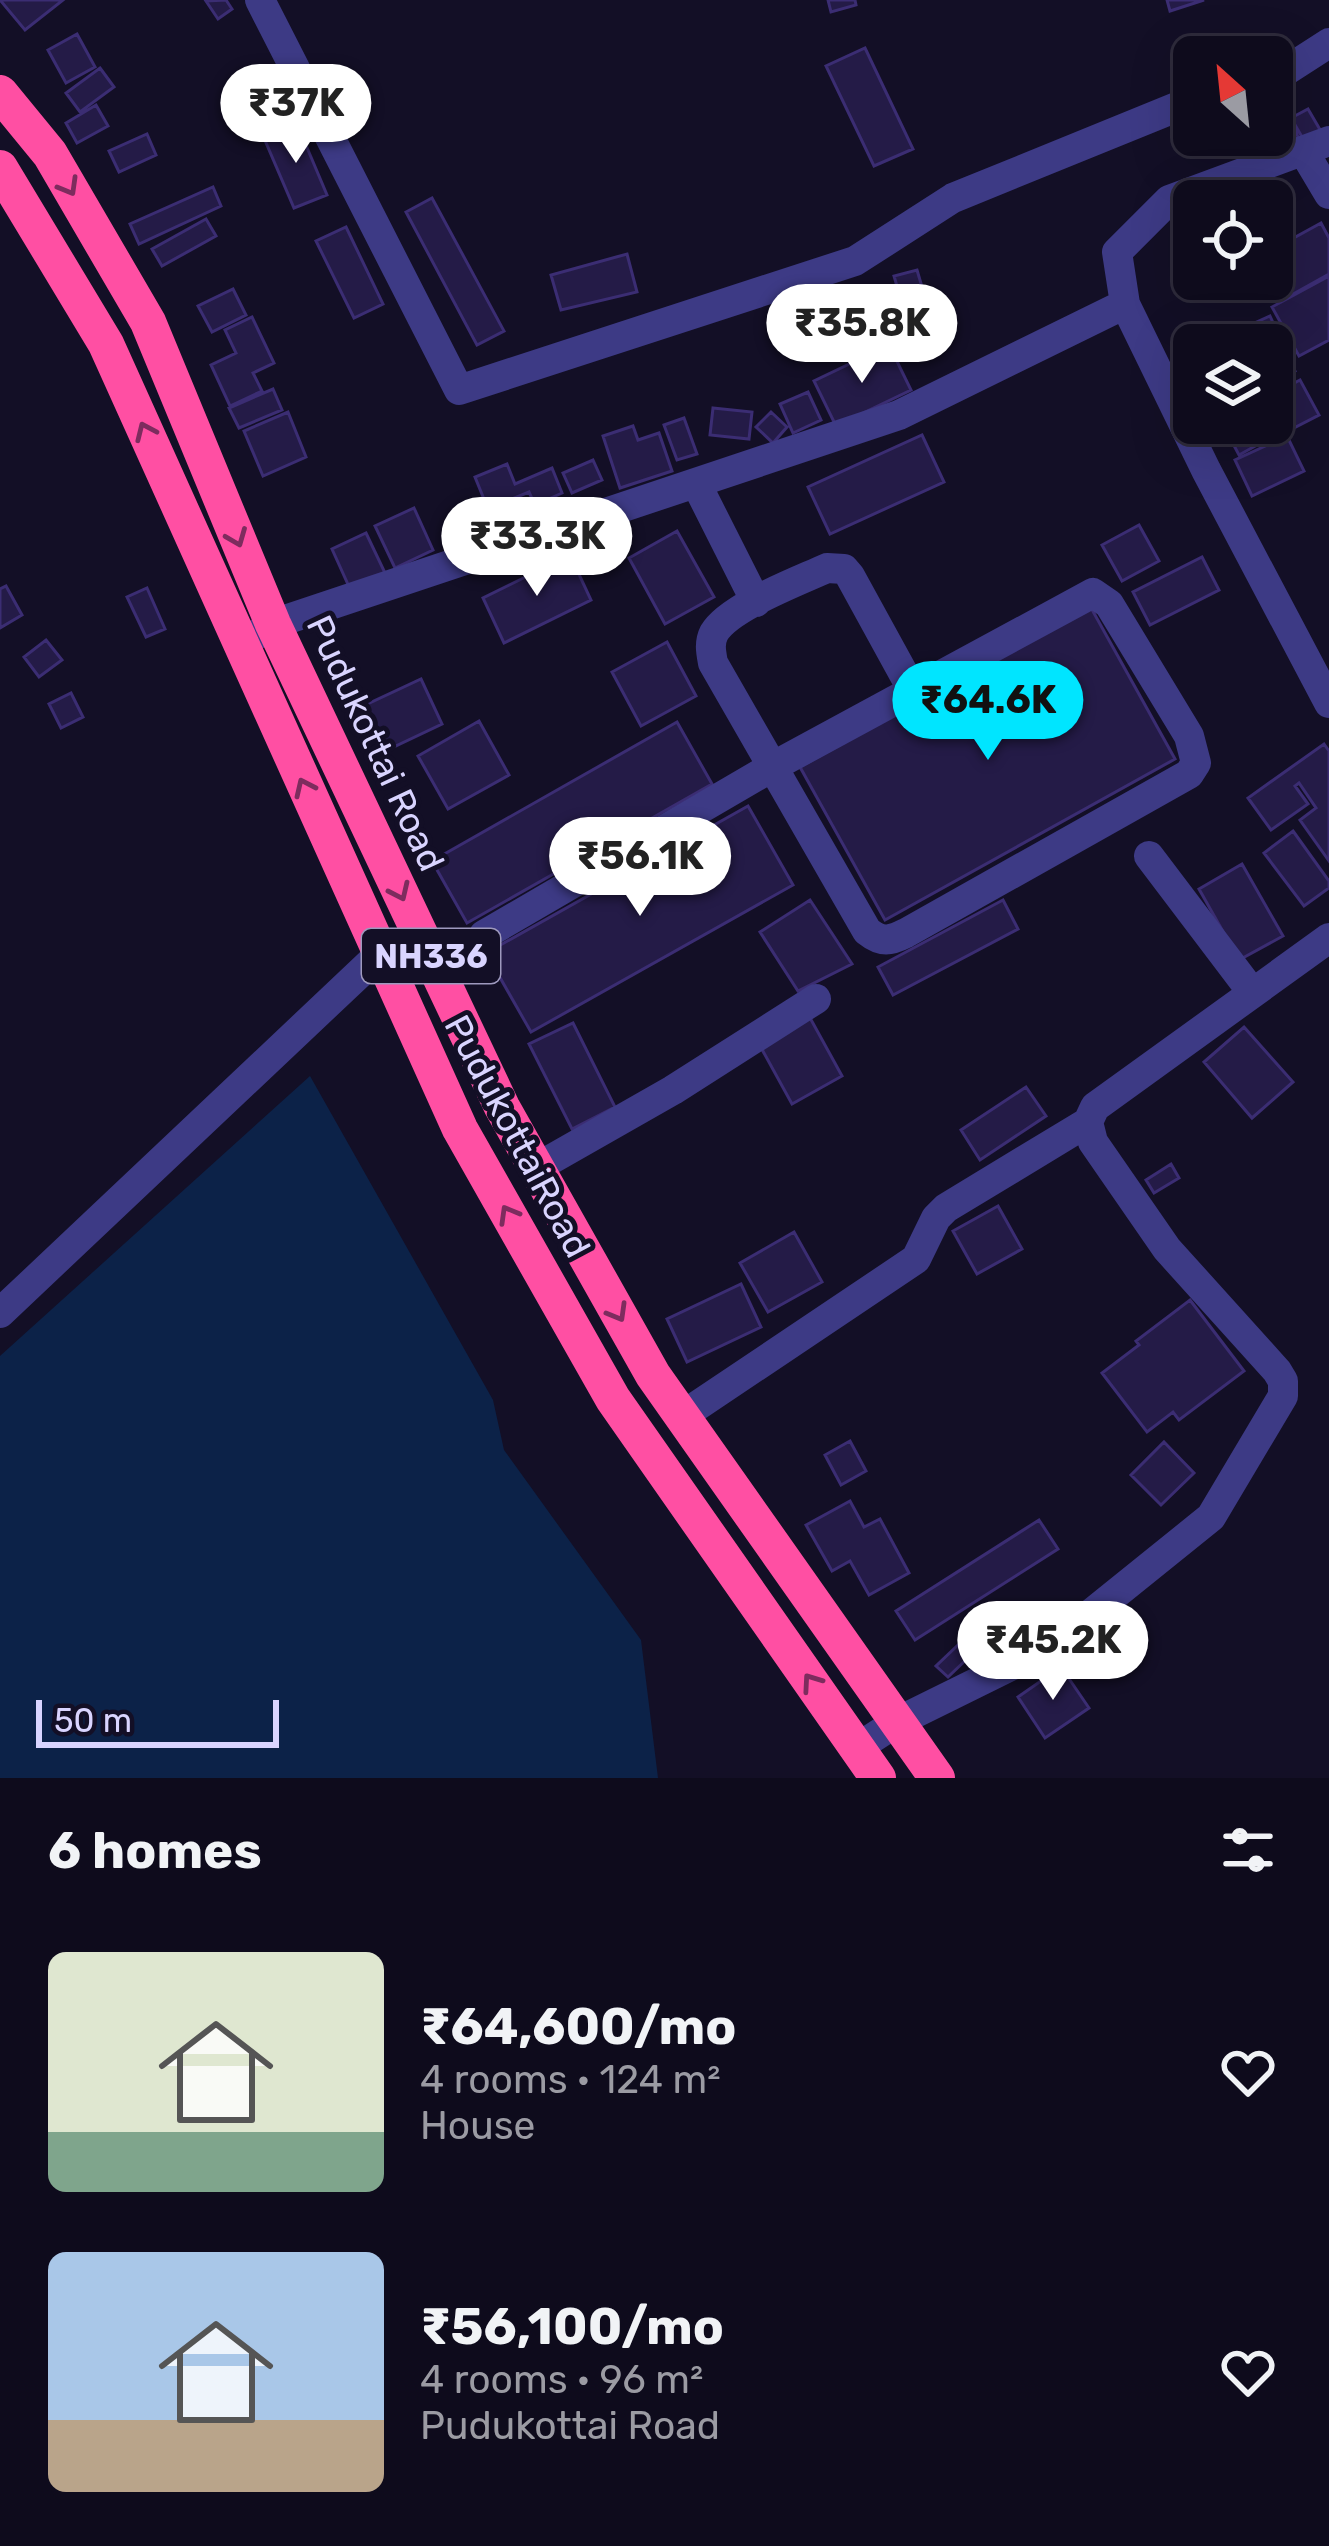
<!DOCTYPE html>
<meta charset="utf-8">
<style>
:root{--surface:#0e0b1c;--page:#171425;--text:#f1f3f6;--muted:#9b9ba3;--line:#2e2b3b;--accent:#00e5ff}
body{margin:0;font-family:Rubik,sans-serif;background:var(--page);color:var(--text);height:100vh;display:flex;flex-direction:column;font-size:45px;white-space:nowrap}
*{box-sizing:border-box;margin:0}
p{font-size:39px;color:var(--muted)}
.icon{flex:none;width:66px;height:66px;fill:none;stroke:currentColor;stroke-width:2;stroke-linecap:round;stroke-linejoin:round}
.map{position:relative;height:1778px;overflow:hidden}
.details{display:flex;flex-direction:column;background:var(--surface);flex:1}
.details>*{flex:none}
.needle{width:78px;rotate:333deg}
.tools{position:absolute;left:1173px;top:36px;display:grid;gap:24px}
.tools a{display:grid;place-items:center;width:120px;height:120px;border-radius:18px;background:var(--surface);box-shadow:0 12px 48px #0002,0 0 0 3px var(--line);font-size:60px}
.scale{position:absolute;left:36px;bottom:30px;width:243px;box-sizing:border-box;padding-left:12px;border:6px solid #d9d4ff;border-top:0;font-size:33px;line-height:42px;white-space:nowrap;color:#d9d4ff;-webkit-text-stroke:9px #130f26;paint-order:stroke}
.price{position:absolute;translate:-50% -102px;padding:0 27px;border-radius:42px;background:#fff;color:#222;font-size:39px;line-height:78px;filter:drop-shadow(0 3px 6px #0008)}
.price::after{content:'';position:absolute;left:50%;top:72px;width:36px;height:27px;margin-left:-18px;background:inherit;clip-path:polygon(0 0,100% 0,50% 100%)}
.price.active{background:var(--accent);color:#111}
ul{padding:0;list-style:none}
li{display:flex;align-items:center;gap:36px;height:300px;padding:0 48px}
li span{display:grid;place-items:center;flex:none;width:336px;height:240px;border-radius:18px;color:#555}
li>.icon{margin-inline-start:auto}
span .icon{width:144px;height:144px;fill:#fffc;stroke-width:1}
li b{font-size:51px}
h2{display:flex;justify-content:space-between;align-items:center;height:144px;padding:0 48px;font-size:51px}
.map>svg:first-child{display:block}
.water{fill:#0c2248}
.building{fill:#241b47;stroke:#3b2d73;stroke-width:3}
.lines{fill:none;stroke-linecap:round;stroke-linejoin:round}
.minor{stroke:#3d3a85;stroke-width:30}
.highway{stroke:#ff4fa3;stroke-width:36}
.oneway{stroke:#7d2c5e}
.labels{text-anchor:middle;stroke-width:10;stroke-linejoin:round;paint-order:stroke}
.shield{fill:#130f26;stroke:#9e99be;stroke-width:3}
.shield-label{font-size:33px;font-weight:bold;fill:#d9d4ff}
.street-label{font-size:36px;fill:#d9d4ff;stroke:#130f26}
</style>
<div class="map">
<svg width="1329" height="1778" viewBox="0 0 1329 1778">
<rect width="100%" height="100%" fill="#130f26"/>
<path class="water" d="M310 1076 493 1400 504 1450 641 1640 658 1778H0V1356Z"/>
<path class="building" d="M0 0H63L25 30Z
M226 0 232 9 218 19 206 1Z
M828 0H855L856 5 831 12Z
M1167 0H1204L1170 11Z
M77 34 95 67 66 83 48 50Z
M865 48 913 149 874 166 826 66Z
M100 68 114 87 80 112 66 93Z
M96 105 108 126 77 143 66 123Z
M1308 109 1326 140 1309 149 1291 118Z
M1290 119 1303 148 1283 157 1272 127Z
M297 124 327 195 294 208 264 138Z
M147 134 156 155 119 172 109 151Z
M213 187 221 206 139 244 130 224Z
M432 198 504 331 477 345 406 212Z
M206 219 216 236 162 266 152 249Z
M1321 223 1329 238V274L1286 298 1272 274V250Z
M346 227 383 304 354 318 316 241Z
M627 254 637 292 561 310 551 275Z
M917 270 922 287 899 293 894 276Z
M1329 276V340L1299 356 1272 307Z
M233 289 246 315 212 332 198 306Z
M867 293 879 317 802 353 791 329Z
M1270 316 1295 371 1272 382V345H1215L1213 342Z
M252 317 274 363 253 373 262 391 230 406 211 365 236 353 225 330Z
M889 345 911 390 836 426 814 381Z
M1300 380 1319 415 1286 432 1272 407V395Z
M273 389 282 410 239 428 229 408Z
M808 392 821 420 793 433 780 404Z
M713 408 752 412 749 439 710 435Z
M288 412 306 457 263 476 244 431Z
M771 412 787 427 773 443 756 427Z
M684 418 697 454 677 460 664 425Z
M1222 423H1269L1275 435 1239 455Z
M633 426 638 440 659 433 672 471 620 488 603 436Z
M922 435 944 482 830 534 808 487Z
M1287 436 1304 471 1252 496 1235 460Z
M593 460 602 480 572 493 563 473Z
M507 464 515 484 552 468 562 493 535 505 529 492 488 509 475 477Z
M414 508 433 550 395 568 375 526Z
M1139 525 1159 561 1122 581 1102 545Z
M677 531 714 597 665 624 629 558Z
M366 533 386 575 351 591 332 549Z
M570 555 591 600 504 643 483 598Z
M1202 557 1219 590 1150 625 1133 592Z
M6 586 22 615 0 628V589Z
M147 588 165 629 146 637 127 597Z
M1090 606 1175 759 885 920 800 767Z
M46 640 62 660 39 677 24 657Z
M667 642 696 696 641 726 612 672Z
M421 679 442 724 381 753 359 708Z
M71 693 83 717 61 728 49 704Z
M479 721 509 775 448 809 418 756Z
M677 722 712 784 467 923 432 861Z
M1324 744 1329 751V861L1300 820 1316 808 1299 783 1295 786 1308 804 1271 830 1248 798Z
M748 806 793 885 531 1032 486 953Z
M1293 831 1329 881V888L1304 906 1264 853Z
M1242 864 1283 936 1239 960 1199 889Z
M810 900 852 964 798 991 760 932Z
M1003 900 1018 929 893 995 878 967Z
M809 1016 842 1076 792 1104 759 1044Z
M573 1023 615 1107 572 1129 529 1044Z
M1244 1027 1293 1082 1252 1118 1204 1062Z
M1026 1087 1046 1116 980 1160 961 1130Z
M1171 1164 1179 1178 1154 1193 1146 1180Z
M998 1206 1022 1249 977 1274 953 1231Z
M794 1232 822 1282 768 1312 740 1263Z
M741 1284 761 1327 687 1362 667 1319Z
M1190 1300 1244 1371 1179 1420 1173 1412 1147 1432 1102 1373 1139 1345 1136 1341Z
M850 1441 866 1471 841 1485 825 1455Z
M1164 1442 1194 1473 1161 1505 1131 1475Z
M850 1501 864 1527 880 1519 909 1573 869 1595 850 1561 832 1571 806 1525Z
M1039 1520 1058 1549 915 1640 896 1611Z
M958 1645 970 1656 948 1677 936 1666Z
M1061 1667 1089 1708 1045 1738 1018 1697Z"/>
<g class="lines">
<path class="minor" d="M260 0 459 390 855 261 953 198 1194 100
M1272 75 1284 72 1329 43
M1304 152 1329 194
M1125 304 1206 470 1329 703
M696 483 756 602
M254 636 273 624 899 415 1125 304 1117 252 1169 200 1329 141
M1149 856 1252 992
M484 935 772 767 1093 593 1109 604 1189 736 1196 763 1189 774 906 933C890 941 882 943 867 931L713 663C711 652 709 643 714 633 729 607 799 581 827 568L844 569 850 576 912 689
M536 1168 673 1090 816 999
M0 1313 380 954
M682 1416 916 1259 936 1218 946 1208 1088 1122
M857 1748 897 1722 1051 1646 1211 1517 1283 1396V1381L1277 1371 1167 1249 1093 1142 1088 1122 1095 1107 1329 938"/>
<path class="highway" d="M0 93 50 154 148 322 273 624 502 1107 653 1375 937 1778
M0 168 106 344 460 1129 613 1399 878 1778"/>
</g>
<defs><path id="oneway-chevron" d="M-2-3.5L2.5 0L-2 3.5" fill="none" stroke-width="1.6" stroke-linecap="round" stroke-linejoin="round" transform="scale(3)"/></defs>
<g class="oneway">
<use href="#oneway-chevron" transform="translate(69 187) rotate(60)"/>
<use href="#oneway-chevron" transform="translate(145 431) rotate(-114)"/>
<use href="#oneway-chevron" transform="translate(237 538) rotate(68)"/>
<use href="#oneway-chevron" transform="translate(304 787) rotate(-115)"/>
<use href="#oneway-chevron" transform="translate(400 892) rotate(65)"/>
<use href="#oneway-chevron" transform="translate(508 1214) rotate(-120)"/>
<use href="#oneway-chevron" transform="translate(618 1313) rotate(60)"/>
<use href="#oneway-chevron" transform="translate(811 1682) rotate(-125)"/>
</g>
<g class="labels">
<rect class="shield" x="362" y="929" width="138" height="54" rx="9"/>
<g class="shield-label">
<text x="431" y="968">NH336</text>
</g>
<g class="street-label">
<text transform="translate(376 743) rotate(65)" y="13">Pudukottai Road</text>
<text transform="translate(518 1136) rotate(62)" y="13">PudukottaiRoad</text>
</g>
</g>
</svg>
<div class="tools">
<a><svg class="needle" viewBox="-14 -14 28 28"><path d="M0-13l5 13h-10z" fill="#e53935"/><path d="M0 13l5-13h-10z" fill="#9b9ba3"/></svg></a>
<a><svg class="icon" aria-label="locate" viewBox="0 0 24 24"><circle cx="12" cy="12" r="6"/><path d="M12 2v4M12 18v4M2 12h4M18 12h4"/></svg></a>
<a><svg class="icon" aria-label="layers" viewBox="0 0 24 24"><path d="M12 4l9 5-9 5-9-5zM3 14l9 5 9-5"/></svg></a>
</div>
<div class="scale">50 m</div>
<b class="price" style="left:296px;top:166px">₹37K</b>
<b class="price" style="left:862px;top:386px">₹35.8K</b>
<b class="price" style="left:537px;top:599px">₹33.3K</b>
<b class="price active" style="left:988px;top:763px">₹64.6K</b>
<b class="price" style="left:640px;top:919px">₹56.1K</b>
<b class="price" style="left:1053px;top:1703px">₹45.2K</b>
</div>
<section class="details">
<h2>6 homes<svg class="icon" aria-label="filters" viewBox="0 0 24 24"><path d="M4 7h16M4 17h16"/><circle cx="9" cy="7" r="2"/><circle cx="15" cy="17" r="2"/></svg></h2>
<ul>
<li><span style="background:linear-gradient(#dfe7d0 75%,#7fa58c 0)"><svg class="icon" aria-label="home" viewBox="0 0 24 24"><path d="M3 11l9-7 9 7M6 9v11h12V9"/></svg></span><div><b>₹64,600/mo</b><p>4 rooms · 124 m²</p><p>House</p></div><svg class="icon" aria-label="heart" viewBox="0 0 24 24"><path d="M12 20l-8-8c-3-5 5-10 8-4 3-6 11-1 8 4z"/></svg></li>
<li><span style="background:linear-gradient(#a9c7e8 70%,#b9a48a 0)"><svg class="icon" aria-label="home" viewBox="0 0 24 24"><path d="M3 11l9-7 9 7M6 9v11h12V9"/></svg></span><div><b>₹56,100/mo</b><p>4 rooms · 96 m²</p><p>Pudukottai Road</p></div><svg class="icon" aria-label="heart" viewBox="0 0 24 24"><path d="M12 20l-8-8c-3-5 5-10 8-4 3-6 11-1 8 4z"/></svg></li>
</ul>
</section>
